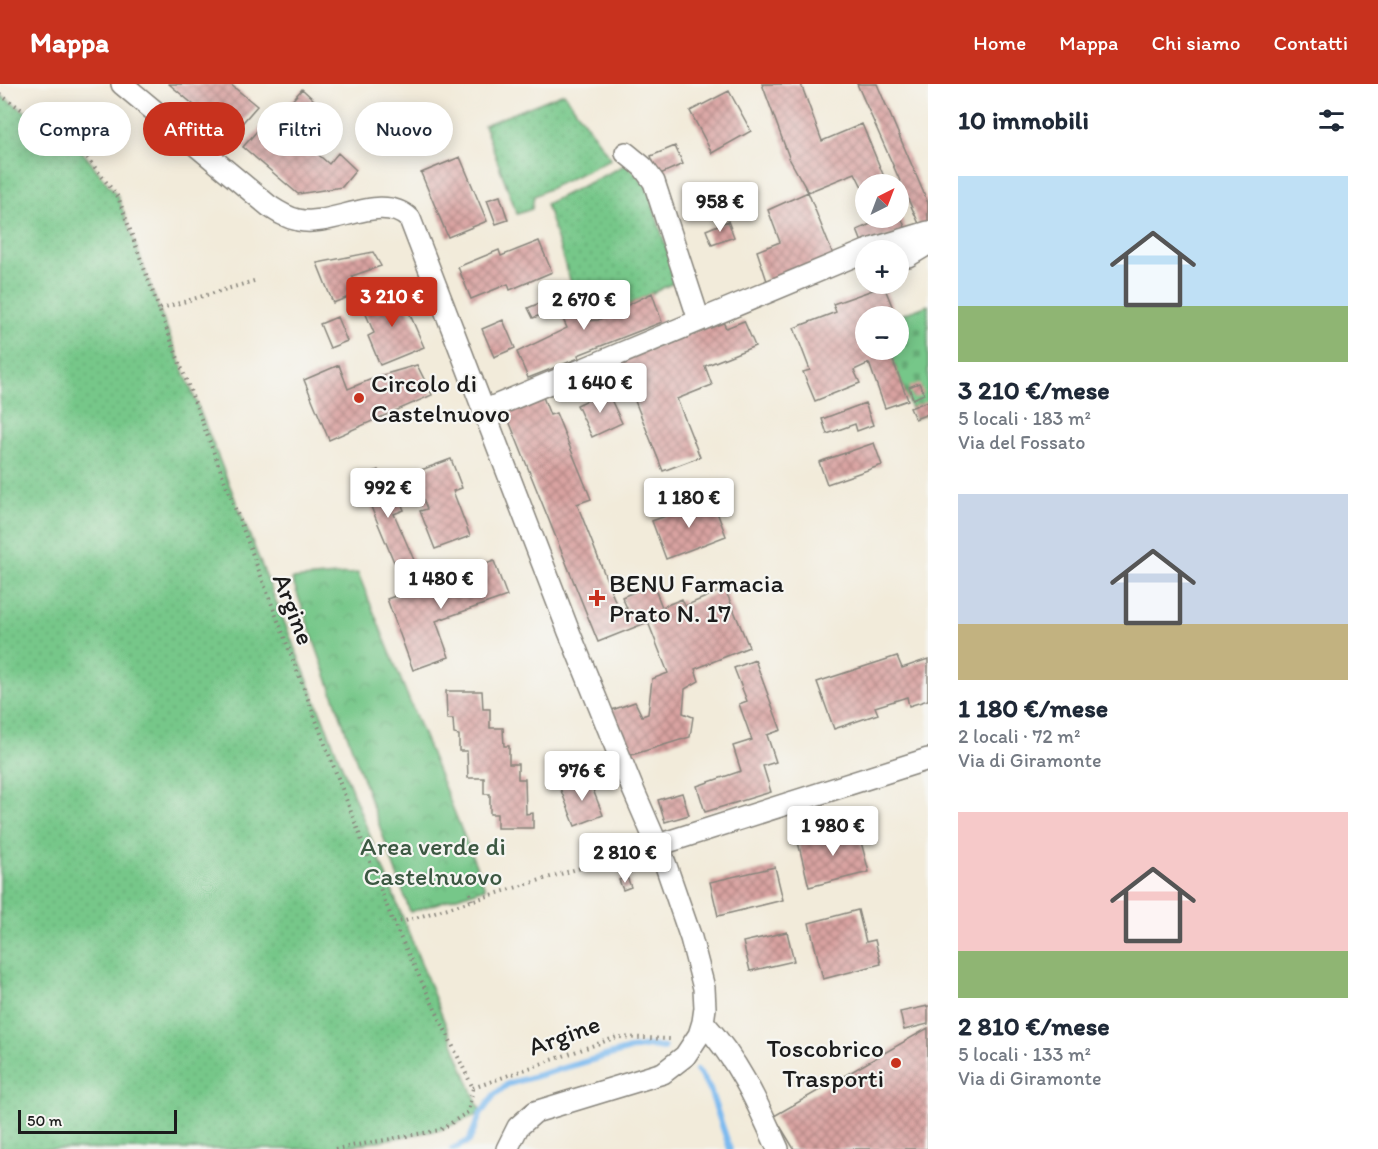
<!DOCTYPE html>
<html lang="it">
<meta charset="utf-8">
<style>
:root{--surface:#fff;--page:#f6f6f7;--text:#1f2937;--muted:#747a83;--accent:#c8321e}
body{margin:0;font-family:Itim,sans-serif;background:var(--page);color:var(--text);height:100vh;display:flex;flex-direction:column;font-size:22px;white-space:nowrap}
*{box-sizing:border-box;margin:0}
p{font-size:20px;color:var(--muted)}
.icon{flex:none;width:33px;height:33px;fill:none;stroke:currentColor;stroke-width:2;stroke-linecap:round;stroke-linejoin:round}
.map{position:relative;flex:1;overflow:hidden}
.panel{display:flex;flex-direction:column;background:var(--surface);width:450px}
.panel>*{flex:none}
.banner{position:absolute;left:18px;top:18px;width:570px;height:54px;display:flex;gap:12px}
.needle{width:39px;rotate:42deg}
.buttons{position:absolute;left:855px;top:90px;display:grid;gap:12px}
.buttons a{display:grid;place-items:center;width:54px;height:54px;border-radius:50%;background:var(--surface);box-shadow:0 3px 15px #0003;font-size:30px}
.scale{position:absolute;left:18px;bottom:15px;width:159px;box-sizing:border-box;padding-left:6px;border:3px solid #1c1c1c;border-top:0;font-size:16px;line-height:21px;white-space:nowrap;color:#1c1c1c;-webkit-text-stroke:4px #f6f6f2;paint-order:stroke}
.price{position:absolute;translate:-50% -51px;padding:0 14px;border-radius:6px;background:#fff;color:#222;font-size:20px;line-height:39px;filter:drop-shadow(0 2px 3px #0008)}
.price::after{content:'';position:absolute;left:50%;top:36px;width:18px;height:14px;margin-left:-9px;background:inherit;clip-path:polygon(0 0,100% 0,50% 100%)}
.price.selected{background:var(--accent);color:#fff}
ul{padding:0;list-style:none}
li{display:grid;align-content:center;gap:12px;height:318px;padding:0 30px}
li span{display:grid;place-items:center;height:186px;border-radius:0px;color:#555}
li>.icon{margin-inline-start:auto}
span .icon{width:108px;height:108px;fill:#fffc;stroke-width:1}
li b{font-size:26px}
h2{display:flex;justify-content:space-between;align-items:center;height:72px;padding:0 30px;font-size:26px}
.tag{padding:0 21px;border-radius:27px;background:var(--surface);box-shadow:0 3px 15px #0003;font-size:21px;line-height:54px}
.tag.selected{background:var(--accent);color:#fff}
header{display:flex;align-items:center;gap:36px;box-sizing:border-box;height:84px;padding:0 30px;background:var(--accent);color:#fff}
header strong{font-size:28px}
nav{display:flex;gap:33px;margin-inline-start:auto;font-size:21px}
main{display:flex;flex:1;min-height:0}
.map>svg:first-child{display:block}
.grass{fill:url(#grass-dots);stroke:#497252;stroke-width:1.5}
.cemetery{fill:url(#cemetery-stones);stroke:#497252;stroke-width:1.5}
.park{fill:url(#park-crowns);stroke:#497252;stroke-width:1.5}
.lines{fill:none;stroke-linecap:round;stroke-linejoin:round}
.stream{stroke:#7bbaef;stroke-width:6}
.building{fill:url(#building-cross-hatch)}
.minor-casing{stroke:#87847b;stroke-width:24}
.path{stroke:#87847b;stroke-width:4;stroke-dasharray:1.5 4.5;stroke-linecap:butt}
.minor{stroke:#fff;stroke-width:21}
.poi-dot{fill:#c8321e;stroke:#f6f6f2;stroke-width:2}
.labels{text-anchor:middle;stroke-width:4.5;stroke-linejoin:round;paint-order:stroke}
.poi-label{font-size:26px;fill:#1c1c1c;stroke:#f6f6f2;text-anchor:start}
.street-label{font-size:26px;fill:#1c1c1c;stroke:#f6f6f2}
.park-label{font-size:26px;fill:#3c5842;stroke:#f6f6f2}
</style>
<header>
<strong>Mappa</strong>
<nav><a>Home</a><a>Mappa</a><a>Chi siamo</a><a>Contatti</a></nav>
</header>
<main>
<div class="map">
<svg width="928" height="1065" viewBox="0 0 928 1065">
<defs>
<pattern id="grass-dots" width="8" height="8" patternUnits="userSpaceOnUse" patternTransform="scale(1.5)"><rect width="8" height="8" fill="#76c789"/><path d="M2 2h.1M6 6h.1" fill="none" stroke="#66aa76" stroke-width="1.8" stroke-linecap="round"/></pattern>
<pattern id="cemetery-stones" width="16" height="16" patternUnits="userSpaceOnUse" patternTransform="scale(1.5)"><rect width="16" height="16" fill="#76c789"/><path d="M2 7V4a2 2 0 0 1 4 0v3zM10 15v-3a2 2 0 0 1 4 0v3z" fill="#66aa76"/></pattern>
<pattern id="park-crowns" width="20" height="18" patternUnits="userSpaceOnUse" patternTransform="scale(1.5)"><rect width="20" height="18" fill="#76c789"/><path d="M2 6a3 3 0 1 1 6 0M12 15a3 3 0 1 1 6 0" fill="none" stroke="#66aa76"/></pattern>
<pattern id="building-cross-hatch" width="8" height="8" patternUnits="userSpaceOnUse" patternTransform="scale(1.5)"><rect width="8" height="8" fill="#d9a3a1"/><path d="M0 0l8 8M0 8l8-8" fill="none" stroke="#af8482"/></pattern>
</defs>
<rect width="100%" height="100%" fill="#f6f6f2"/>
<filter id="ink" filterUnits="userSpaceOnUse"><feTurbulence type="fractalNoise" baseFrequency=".0167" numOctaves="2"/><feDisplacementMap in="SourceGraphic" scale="12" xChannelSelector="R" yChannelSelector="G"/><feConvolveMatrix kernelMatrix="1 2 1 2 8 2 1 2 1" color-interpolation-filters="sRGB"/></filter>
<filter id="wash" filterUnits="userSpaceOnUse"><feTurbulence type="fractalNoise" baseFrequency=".008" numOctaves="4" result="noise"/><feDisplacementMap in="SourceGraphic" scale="24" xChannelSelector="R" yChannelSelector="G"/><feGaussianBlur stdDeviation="1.35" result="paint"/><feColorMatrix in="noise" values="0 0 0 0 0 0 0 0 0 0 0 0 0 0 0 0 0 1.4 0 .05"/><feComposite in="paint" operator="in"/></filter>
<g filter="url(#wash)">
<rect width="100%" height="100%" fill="#f2ebda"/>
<path class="grass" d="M564 9 611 75 534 112 532 125 517 130 484 41Z
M0 11 78 62 118 113 159 225 481 1029 440 1046 335 1065H0Z
M627 80 647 103 677 197 598 236 587 237 573 205 546 120Z"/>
<path class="cemetery" d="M928 221V330L915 335 889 266H898L899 259 905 257 898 232Z"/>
<path class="park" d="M358 489 485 804 410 828 292 495Z"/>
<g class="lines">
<path class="stream" d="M697 986 709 1003 730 1065
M452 1065 469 1057 481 1029 494 1011 508 1000 630 965 650 962 664 964"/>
</g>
<g id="blocks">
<path class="building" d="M169 0H230L257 22 231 52Z
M762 0H801L822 57 862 40 887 100H866V111L855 89 808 108 790 76Z
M857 0H877L928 119V140L920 142Z
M302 5 314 16 289 45 329 80 338 69 356 86 342 103 298 110 243 63 279 22 284 26Z
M729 7 751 47 712 69 690 27Z
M675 62 683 80 658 91 651 72Z
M460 73 487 137 448 153 421 89Z
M808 108 834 173 768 200 757 167 780 158 768 126Z
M500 112 508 136 496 140 487 116Z
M899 127 906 146 863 161 857 146 878 137 876 134H898Z
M728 137 734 153 712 161 706 146Z
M539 157 552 188 510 206 508 200 471 215 458 183 499 166 501 172Z
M373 168 381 182 352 192 359 209 333 219 317 179Z
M884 202 896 232H866V266H889L908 316 885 324 869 279 854 286 860 299 815 317 803 288 810 286 794 244 836 228 833 220Z
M399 205 424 263 380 281 368 252 374 249 362 221Z
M573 205 587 237 598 236 652 209 662 238 578 271 579 274 528 294 517 268 567 244 558 224 533 234 528 224Z
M337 233 347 257 330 264 320 240Z
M503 236 515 264 494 273 482 245Z
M722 236 726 244 744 237 755 262 705 282 712 301 677 315 700 373 663 387 619 277Z
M898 241 905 257 898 259Z
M339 281 348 305 379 292 417 281 432 311 329 356 304 296Z
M919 299 924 310 913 315 909 303Z
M607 307 622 339 592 353 577 321Z
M543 313 550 331 556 329 591 415 577 420 619 527 627 524 622 513 653 500 662 523 682 515 685 522 725 505 749 563 695 585 699 597 685 605 683 629 693 633 690 653 625 673 609 627 635 618 642 632 648 630 652 595 668 589 648 538 598 558 505 327Z
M928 317V330L915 335 910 324Z
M865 319 873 341 857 347 855 340 827 350 822 335Z
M874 359 882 381 827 400 819 378Z
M451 375 462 404 453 407 470 452 435 465 420 427 427 425 413 389Z
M378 386 384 401 392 397 404 426 394 430 417 483 399 490 359 394Z
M712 415 726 452 666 475 652 437Z
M494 477 507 512 436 537 449 573 413 586 387 515Z
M897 572 902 584 928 575V616L909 622 907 613 875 623 878 630 834 645 817 598Z
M755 576 781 646 767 651 776 678 763 682 771 708 705 728 697 702 741 687 733 662 752 656 739 620 747 617 734 584Z
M446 607H482L483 625H490V644H503L504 662H509V680H518V695H525L526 730 533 729V744H497V730H490V710H484V694H468L467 667H459V651L454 650 453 635H447Z
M588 693 603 731 575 742 560 704Z
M682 709 689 731 665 738 658 716Z
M857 743 869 788 809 803 798 758Z
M775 783 783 816 718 832 710 798Z
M627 793 631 803 623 806 619 796Z
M858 826 866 858 875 856 881 880 823 895 809 839Z
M787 848 794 877 750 887 743 858Z
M928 922V940L904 946 900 928Z
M928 944V1065H794L774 1032Z"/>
</g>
</g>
<g filter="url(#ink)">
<use href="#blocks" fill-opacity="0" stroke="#87847b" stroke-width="1.5"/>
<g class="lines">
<g class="minor-casing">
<path id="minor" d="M122 0 269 122C278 128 287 134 298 136 333 144 381 107 410 135L569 548 632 703 665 779 691 854 704 904 705 924 703 938 699 951 685 972 663 989 535 1028 518 1043 507 1065
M626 69 643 83 654 98 699 236
M868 166 928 148
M898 174 908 172 928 160
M483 327 866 167
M658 761 928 675
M703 938C740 979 756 1016 778 1065"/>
</g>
<path class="path" d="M0 11 78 62 118 113 159 225
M254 197 159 225 393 838 405 837 640 766
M470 809 472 816
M473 1004 617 953 670 955
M335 1065 440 1046 468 1028 473 1004 393 838"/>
<use href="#minor" class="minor"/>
</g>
</g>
<g class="poi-dot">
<circle cx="359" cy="314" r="6"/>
<path d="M594 505h6v6h6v6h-6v6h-6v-6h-6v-6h6z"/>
<circle cx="896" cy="979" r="6"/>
</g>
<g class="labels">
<g class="poi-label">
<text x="371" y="308">Circolo di<tspan x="371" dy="30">Castelnuovo</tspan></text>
<text x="609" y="508">BENU Farmacia<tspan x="609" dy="30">Prato N. 17</tspan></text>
<text x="884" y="973" text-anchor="end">Toscobrico<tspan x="884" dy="30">Trasporti</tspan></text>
</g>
<g class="street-label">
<text transform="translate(294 525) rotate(69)" y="9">Argine</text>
<text transform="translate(564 951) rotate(-20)" y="9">Argine</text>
</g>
<g class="park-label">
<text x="433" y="771">Area verde di<tspan x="433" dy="30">Castelnuovo</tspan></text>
</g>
</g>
</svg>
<div class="buttons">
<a><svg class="needle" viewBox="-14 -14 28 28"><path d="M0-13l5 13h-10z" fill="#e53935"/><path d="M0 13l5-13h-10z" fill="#747a83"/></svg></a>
<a>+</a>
<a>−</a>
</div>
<div class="scale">50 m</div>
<b class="price" style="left:720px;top:149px">958 €</b>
<b class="price selected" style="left:392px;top:244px">3 210 €</b>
<b class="price" style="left:584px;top:247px">2 670 €</b>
<b class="price" style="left:600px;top:330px">1 640 €</b>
<b class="price" style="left:388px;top:435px">992 €</b>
<b class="price" style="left:689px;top:445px">1 180 €</b>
<b class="price" style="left:441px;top:526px">1 480 €</b>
<b class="price" style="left:582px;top:718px">976 €</b>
<b class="price" style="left:833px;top:773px">1 980 €</b>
<b class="price" style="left:625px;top:800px">2 810 €</b>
<div class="banner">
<a class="tag">Compra</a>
<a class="tag selected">Affitta</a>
<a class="tag">Filtri</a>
<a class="tag">Nuovo</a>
</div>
</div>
<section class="panel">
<h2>10 immobili<svg class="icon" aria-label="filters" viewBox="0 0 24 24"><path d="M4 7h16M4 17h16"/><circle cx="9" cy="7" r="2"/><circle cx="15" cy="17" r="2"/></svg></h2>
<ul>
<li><span style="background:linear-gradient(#bfe0f5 70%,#8fb573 0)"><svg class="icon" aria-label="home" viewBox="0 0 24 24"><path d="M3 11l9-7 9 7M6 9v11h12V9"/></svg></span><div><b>3 210 €/mese</b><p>5 locali · 183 m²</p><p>Via del Fossato</p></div></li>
<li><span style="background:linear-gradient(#c9d6e8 70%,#c2b280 0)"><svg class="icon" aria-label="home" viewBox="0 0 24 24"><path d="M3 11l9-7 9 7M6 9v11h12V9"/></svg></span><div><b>1 180 €/mese</b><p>2 locali · 72 m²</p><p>Via di Giramonte</p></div></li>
<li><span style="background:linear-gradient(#f6c9c9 75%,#8fb573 0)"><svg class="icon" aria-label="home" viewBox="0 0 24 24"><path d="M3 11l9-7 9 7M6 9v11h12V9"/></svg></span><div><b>2 810 €/mese</b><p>5 locali · 133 m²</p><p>Via di Giramonte</p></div></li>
</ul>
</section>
</main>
